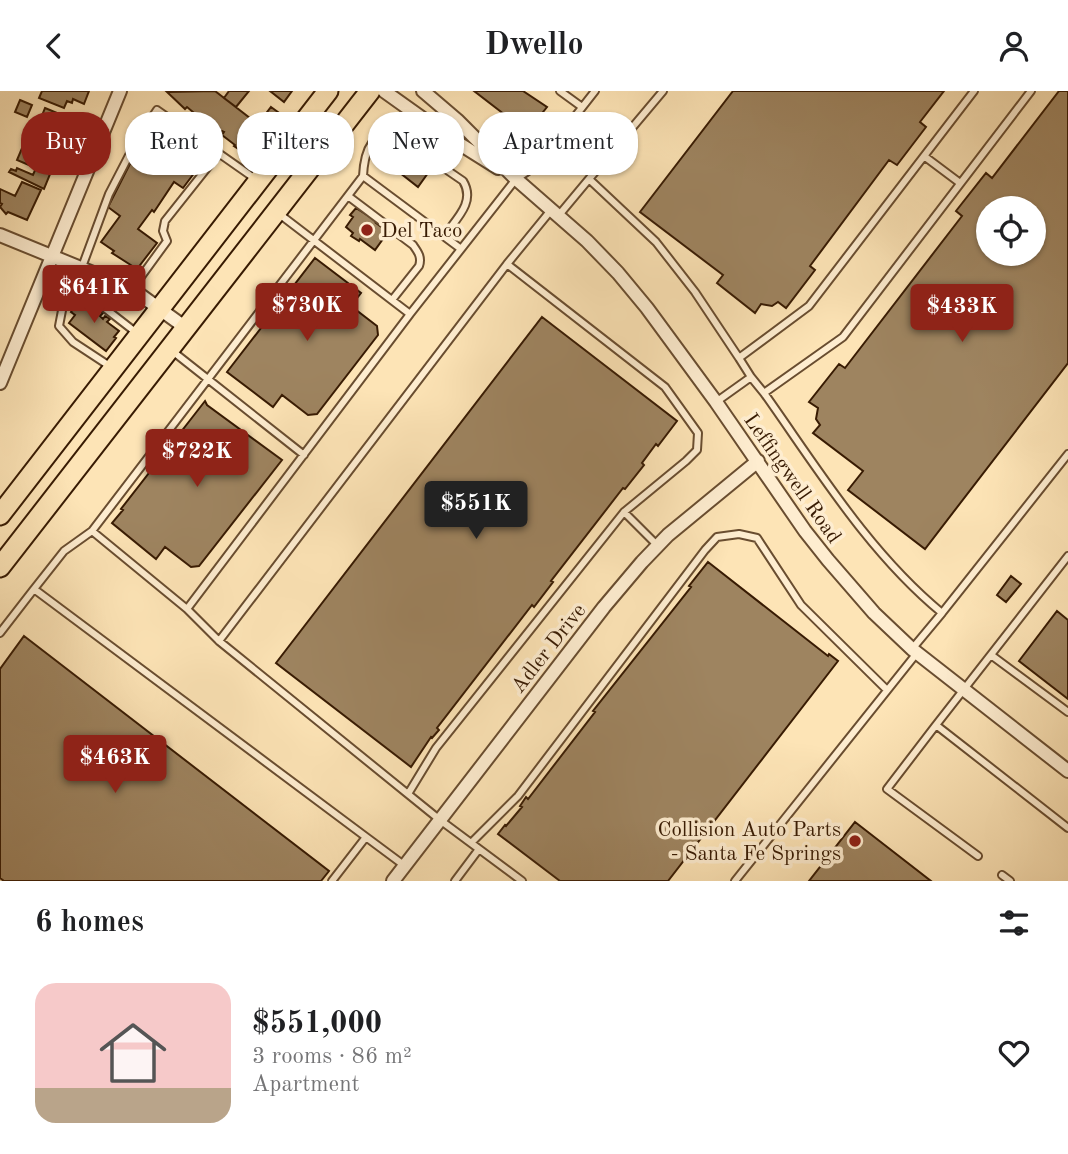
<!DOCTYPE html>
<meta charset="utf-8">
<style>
:root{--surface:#fff;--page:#f6f6f6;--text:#202124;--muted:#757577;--accent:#8f2418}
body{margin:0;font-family:"Old Standard TT",serif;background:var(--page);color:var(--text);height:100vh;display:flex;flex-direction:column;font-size:26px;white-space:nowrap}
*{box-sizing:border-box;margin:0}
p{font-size:23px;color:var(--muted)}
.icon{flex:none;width:38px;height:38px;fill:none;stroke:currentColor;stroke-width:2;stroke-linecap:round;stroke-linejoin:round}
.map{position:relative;height:790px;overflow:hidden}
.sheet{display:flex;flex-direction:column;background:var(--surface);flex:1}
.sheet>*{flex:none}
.top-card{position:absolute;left:21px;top:21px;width:700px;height:63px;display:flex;gap:14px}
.controls{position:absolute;left:976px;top:105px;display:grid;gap:14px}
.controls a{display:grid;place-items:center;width:70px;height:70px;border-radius:50%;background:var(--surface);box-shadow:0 2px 5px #0004;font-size:35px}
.price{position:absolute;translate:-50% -60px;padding:0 16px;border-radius:7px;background:var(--accent);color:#fff;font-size:23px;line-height:46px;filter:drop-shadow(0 2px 4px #0008)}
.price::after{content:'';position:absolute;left:50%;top:42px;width:21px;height:16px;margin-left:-10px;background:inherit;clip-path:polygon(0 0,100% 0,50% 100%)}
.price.current{background:#222;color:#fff}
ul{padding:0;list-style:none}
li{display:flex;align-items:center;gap:21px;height:175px;padding:0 35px}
li span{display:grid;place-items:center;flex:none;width:196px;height:140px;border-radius:21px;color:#555}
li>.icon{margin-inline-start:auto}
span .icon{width:84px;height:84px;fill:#fffc;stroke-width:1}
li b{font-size:30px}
h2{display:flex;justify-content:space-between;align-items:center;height:84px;padding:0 35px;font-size:30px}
.tag{padding:0 24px;border-radius:28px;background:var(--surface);box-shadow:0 2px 5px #0004;font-size:24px;line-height:63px}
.tag.current{background:var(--accent);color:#fff}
header{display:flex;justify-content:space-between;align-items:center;height:91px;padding:0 35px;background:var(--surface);font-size:32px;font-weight:600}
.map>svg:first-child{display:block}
.building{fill:#9e8460;stroke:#381b03;stroke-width:2;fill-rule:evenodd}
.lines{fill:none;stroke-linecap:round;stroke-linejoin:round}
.lane-casing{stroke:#694d30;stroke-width:10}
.street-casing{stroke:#694d30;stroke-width:16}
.primary-casing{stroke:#381b03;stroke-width:23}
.lane{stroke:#feedd0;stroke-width:6}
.street{stroke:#feedd0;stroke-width:12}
.primary{stroke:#fde4b6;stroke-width:19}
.poi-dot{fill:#8f2418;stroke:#feedd0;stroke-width:2.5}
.labels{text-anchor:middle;stroke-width:7;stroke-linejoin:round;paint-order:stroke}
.poi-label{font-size:21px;fill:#381b03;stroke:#feedd0;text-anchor:start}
.street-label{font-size:21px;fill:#381b03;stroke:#feedd0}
</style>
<header><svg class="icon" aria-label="back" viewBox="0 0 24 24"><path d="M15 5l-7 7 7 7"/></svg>Dwello<svg class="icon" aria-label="person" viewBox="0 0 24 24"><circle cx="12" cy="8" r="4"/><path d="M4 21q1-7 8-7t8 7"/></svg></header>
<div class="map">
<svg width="1068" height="790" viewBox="0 0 1068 790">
<rect width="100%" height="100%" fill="#fde4b6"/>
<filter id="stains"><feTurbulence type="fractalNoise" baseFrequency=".00286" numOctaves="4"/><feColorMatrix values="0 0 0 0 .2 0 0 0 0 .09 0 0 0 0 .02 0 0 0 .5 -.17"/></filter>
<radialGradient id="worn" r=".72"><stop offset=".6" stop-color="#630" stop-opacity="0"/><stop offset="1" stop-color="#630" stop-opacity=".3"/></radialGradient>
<path class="building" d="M42 0H89L84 13 73 8 72 12 67 10 64 17 39 7Z
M215 0 273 45 255 69 234 55 235 54 222 44 224 41 222 40 218 46 214 43 219 37 217 35 215 38 203 28 201 30 198 27 199 26 187 16 185 18 167 1Z
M229 0H249L236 16 224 7Z
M270 0H292L284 11Z
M474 0H523L547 16 527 41Z
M733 0H944L920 31 926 36 897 74 889 69 810 175 815 179 786 217 778 211 772 215 761 213 755 222 717 192 723 184 640 121Z
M1059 0H1068V272L925 458 848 399 863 380 813 342 820 334 816 328 818 317 809 311 839 273 845 277 962 125 956 120 986 82 992 87ZM989 117H1034V163H989Z
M20 9 32 14 27 26 15 21Z
M271 16 286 27 276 40 261 29Z
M45 17 62 24 57 36 66 40 63 53 61 52 60 56 34 45Z
M154 37 166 47 168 45 171 47 170 49 182 58 183 57 191 63 190 65 201 73 183 97 174 91 154 121 152 119 138 138 157 152 137 178 112 162 114 160 101 151 120 125 108 116 136 61Z
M388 48 391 50 400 49 420 62 419 64 433 75 418 96 376 63Z
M25 50 55 65 53 70 55 71 44 98 9 81 11 78 16 80 17 77 33 84 36 77 17 69Z
M22 91 41 99 27 129 8 121 6 123 0 116 2 113 0 112V98L15 105Z
M356 117 378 131 376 132 388 141 375 159 360 148 359 150 351 145 353 142 346 136 353 126 350 124Z
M315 167 361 202 351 215 377 235 378 244 317 323 308 324 282 304 273 316 227 281Z
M86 209 103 222 100 225 103 228 105 225 110 228 107 231 119 240 114 246 116 247 106 260 69 232 75 224 71 221 79 210 84 213Z
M542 226 677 330 658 355 656 353 642 372 644 374 625 398 623 397 551 490 553 491 534 516 532 514 437 637 439 639 432 647 431 646 411 676 276 572Z
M205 310 207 314 282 369 199 475 191 476 165 456 156 468 112 432 123 419 121 418Z
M708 471 828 565 829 563 838 570 668 790H560L498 743 505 734 506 735 522 716 520 715 526 706 528 708 595 621 593 620 691 496 689 495Z
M1011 485 1021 493 1006 511 997 504Z
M1057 520 1068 529V608L1019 570Z
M24 545 329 780 321 790H4L0 787V578Z
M855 731 931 790H809Z"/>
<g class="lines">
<g class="lane-casing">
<path id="lane" d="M560 0 582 16
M924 65 960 92
M363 85C364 65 369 42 393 42L463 90C476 111 456 128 444 145
M589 88 663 0
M348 105 413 154C418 161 422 166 419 175L392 209
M552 118 507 173 665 296 698 342 697 359 686 370 624 421 658 455
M278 122 410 223 516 88 537 74 595 0
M559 124 589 88 656 151 695 201 739 267
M82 176 109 103 137 49 157 19 257 89
M132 198 167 150 163 140 165 130 219 62
M410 223 187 518 219 550 440 729 522 790
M171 259 304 364
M111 276 73 251 59 235 64 209 71 202 84 201 138 243
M751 286 739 267 809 215 974 0
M764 302C818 378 869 462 942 522L912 558
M716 311 751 286 764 302 843 246 1031 0
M92 440 187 518
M1068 465 936 634 1068 737
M942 522 1068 363
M0 542 34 498
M219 550 507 173
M991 564 1068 621
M936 634 887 698 978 765
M408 703 436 657 624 421
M366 746 34 498 64 460 92 440 363 85 461 158
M471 752 518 705 705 459 717 446 739 443 757 447 801 514 887 599
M1002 784 1010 790
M332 790 366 746 405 775
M455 790 479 758
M735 790 917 562"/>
</g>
<g class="street-casing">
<path id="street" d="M384 0 447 45 498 77
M423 0 457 29 516 88 587 150 618 182 647 217 716 311 805 440 828 469 874 522 912 558 1068 680
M0 144 132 198 186 237
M0 292 120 0
M393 790 604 516 642 471 668 444 758 370"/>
</g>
<g class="primary-casing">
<path id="primary" d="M0 424 328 0
M0 476 370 0"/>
</g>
<use href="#lane" class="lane"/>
<use href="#street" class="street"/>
<use href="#primary" class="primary"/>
</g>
<g class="poi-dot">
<circle cx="367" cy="139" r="7"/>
<circle cx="855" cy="750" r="7"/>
</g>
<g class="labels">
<g class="poi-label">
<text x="381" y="146">Del Taco</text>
<text x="841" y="745" text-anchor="end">Collision Auto Parts<tspan x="841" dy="24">- Santa Fe Springs</tspan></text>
</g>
<g class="street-label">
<text transform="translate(793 387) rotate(55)" y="7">Leffingwell Road</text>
<text transform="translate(548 557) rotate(-52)" y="7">Adler Drive</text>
</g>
</g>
<rect width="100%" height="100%" filter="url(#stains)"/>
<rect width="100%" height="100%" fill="url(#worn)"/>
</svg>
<div class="controls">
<a><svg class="icon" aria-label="locate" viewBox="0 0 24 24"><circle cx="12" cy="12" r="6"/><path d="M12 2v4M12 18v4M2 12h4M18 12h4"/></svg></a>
</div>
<b class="price" style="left:94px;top:234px">$641K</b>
<b class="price" style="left:307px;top:252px">$730K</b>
<b class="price" style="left:962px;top:253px">$433K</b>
<b class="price" style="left:197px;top:398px">$722K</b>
<b class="price current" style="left:476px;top:450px">$551K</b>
<b class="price" style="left:115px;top:704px">$463K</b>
<div class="top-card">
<a class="tag current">Buy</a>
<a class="tag">Rent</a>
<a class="tag">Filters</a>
<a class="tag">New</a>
<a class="tag">Apartment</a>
</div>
</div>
<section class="sheet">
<h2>6 homes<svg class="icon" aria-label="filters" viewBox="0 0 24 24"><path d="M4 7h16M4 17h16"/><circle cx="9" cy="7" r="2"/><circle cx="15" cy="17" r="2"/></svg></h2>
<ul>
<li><span style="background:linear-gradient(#f6c9c9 75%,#b9a48a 0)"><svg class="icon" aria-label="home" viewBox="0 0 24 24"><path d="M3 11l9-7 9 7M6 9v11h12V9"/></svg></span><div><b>$551,000</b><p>3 rooms · 86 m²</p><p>Apartment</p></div><svg class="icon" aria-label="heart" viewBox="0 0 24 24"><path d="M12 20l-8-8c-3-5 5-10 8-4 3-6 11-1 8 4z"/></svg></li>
</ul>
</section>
